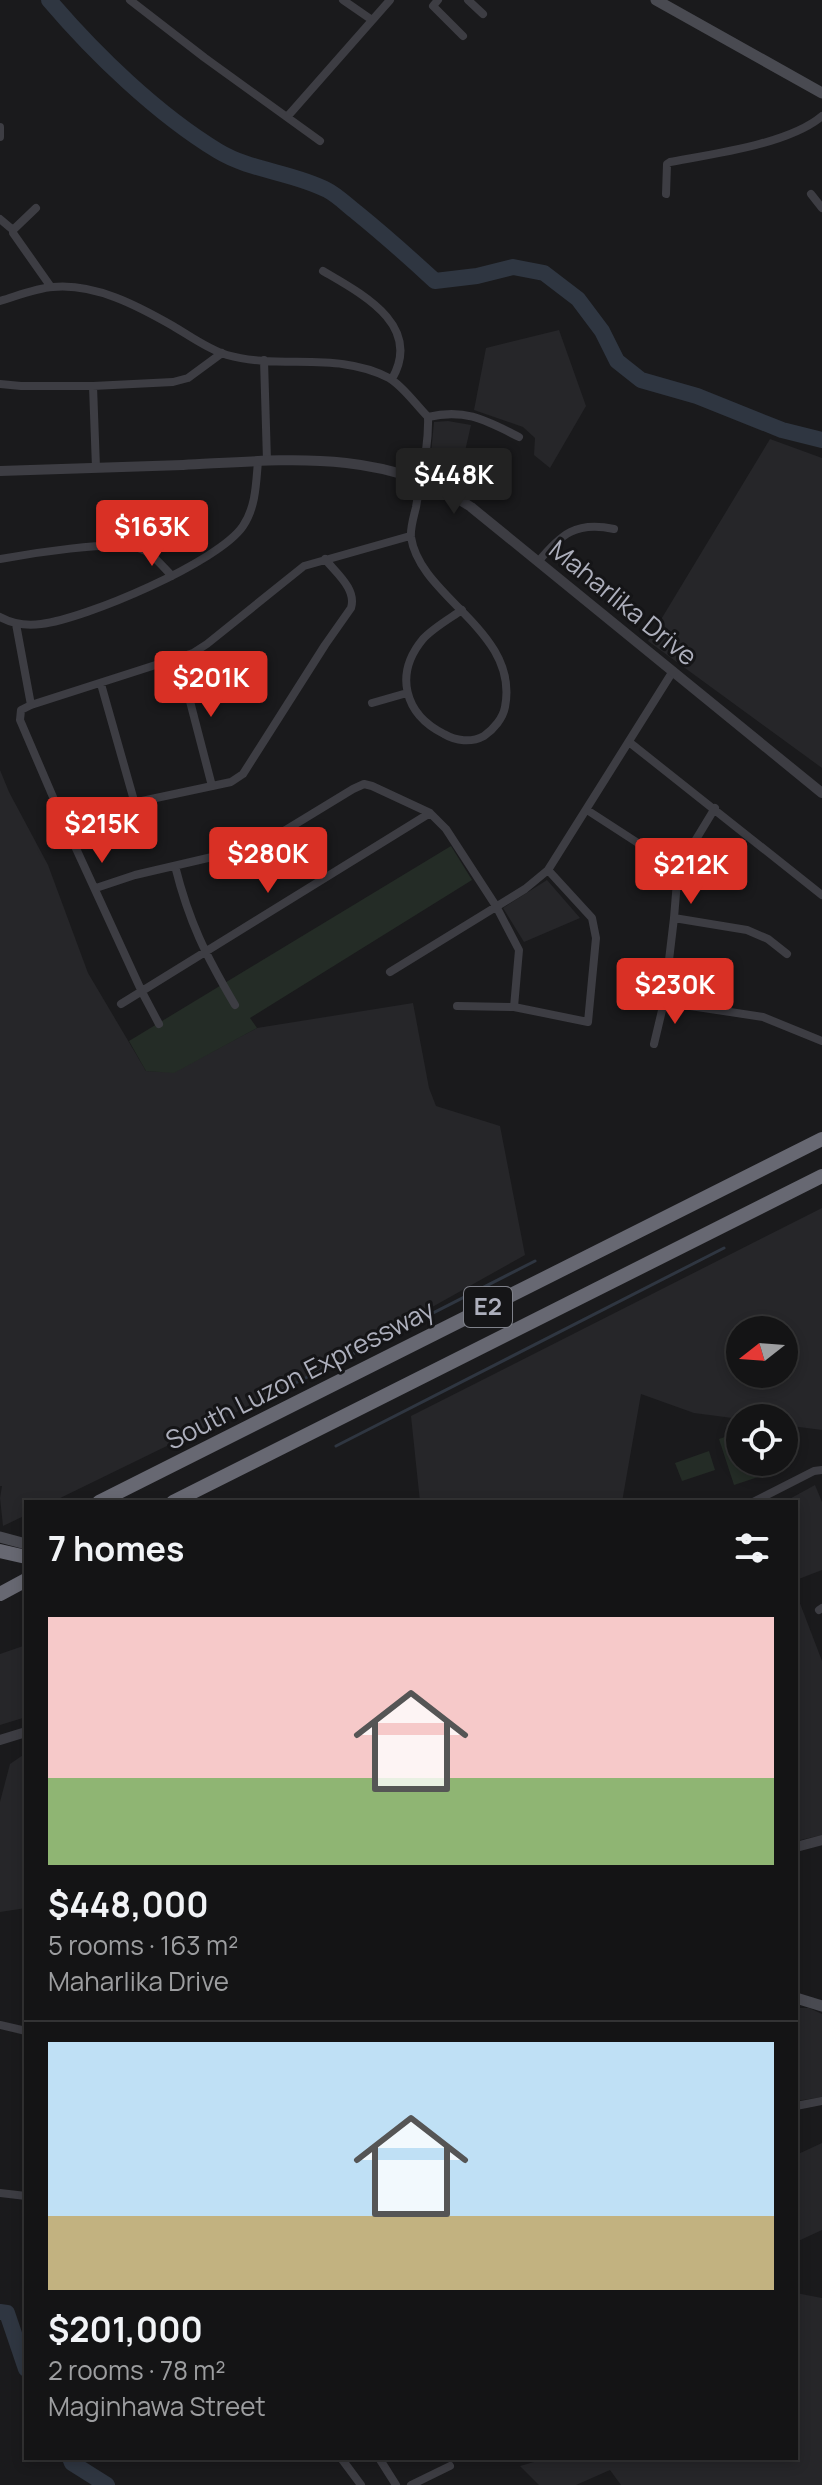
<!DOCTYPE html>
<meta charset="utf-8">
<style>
:root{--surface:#141415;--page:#212122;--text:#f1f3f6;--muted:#9d9ea0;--line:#333334;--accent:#d93025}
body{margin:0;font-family:Manrope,sans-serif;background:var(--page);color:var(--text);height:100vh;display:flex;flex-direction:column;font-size:30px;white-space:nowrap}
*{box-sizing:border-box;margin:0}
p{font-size:26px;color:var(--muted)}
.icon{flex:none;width:44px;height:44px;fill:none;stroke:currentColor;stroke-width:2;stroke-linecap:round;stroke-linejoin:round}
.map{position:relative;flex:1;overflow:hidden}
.details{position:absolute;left:24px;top:1500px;width:774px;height:960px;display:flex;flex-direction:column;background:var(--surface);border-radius:0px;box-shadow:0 4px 12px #0003,0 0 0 2px var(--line)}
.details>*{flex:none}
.needle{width:52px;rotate:253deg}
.tools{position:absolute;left:726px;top:1316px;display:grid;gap:16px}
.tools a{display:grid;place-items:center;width:72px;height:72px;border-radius:50%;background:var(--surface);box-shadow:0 4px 12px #0003,0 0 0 2px var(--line);font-size:40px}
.price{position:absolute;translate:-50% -68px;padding:0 18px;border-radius:8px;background:var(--accent);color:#fff;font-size:26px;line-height:52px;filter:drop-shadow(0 2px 4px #0008)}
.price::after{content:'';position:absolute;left:50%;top:48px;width:24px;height:18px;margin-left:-12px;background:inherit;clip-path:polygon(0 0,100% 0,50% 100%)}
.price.active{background:#222;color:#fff}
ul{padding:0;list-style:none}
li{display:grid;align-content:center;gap:16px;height:424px;padding:0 24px}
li+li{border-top:2px solid var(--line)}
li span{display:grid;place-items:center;height:248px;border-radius:0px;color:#555}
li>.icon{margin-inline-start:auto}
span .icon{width:144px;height:144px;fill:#fffc;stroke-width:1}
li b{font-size:34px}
h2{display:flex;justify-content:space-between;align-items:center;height:96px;padding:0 24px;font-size:34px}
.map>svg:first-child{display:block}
.built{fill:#262629;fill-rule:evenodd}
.green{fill:#242c26}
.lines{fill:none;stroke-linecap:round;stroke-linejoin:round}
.stream{stroke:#2f3641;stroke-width:3}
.river{stroke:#2f3641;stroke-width:16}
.minor{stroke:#3d3d43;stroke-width:8}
.tertiary{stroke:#3d3d43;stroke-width:10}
.secondary{stroke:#494a51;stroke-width:11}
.motorway{stroke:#676872;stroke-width:14}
.secondary-bridge{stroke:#494a51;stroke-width:11}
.motorway-bridge{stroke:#676872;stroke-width:14}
.labels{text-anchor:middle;stroke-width:6;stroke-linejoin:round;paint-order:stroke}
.shield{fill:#151517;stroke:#7f818a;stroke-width:2}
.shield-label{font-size:24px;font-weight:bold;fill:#adafbc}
.street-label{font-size:26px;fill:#adafbc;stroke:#151517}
</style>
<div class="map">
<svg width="822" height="2485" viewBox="0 0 822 2485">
<rect width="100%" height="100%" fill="#1a1a1c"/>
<path class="built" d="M559 330 586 406 550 468 534 455 535 438 523 427 474 410 486 348Z
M448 421 471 425 458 482 429 474 434 422Z
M770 439 822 458V768L648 641Z
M0 770 9 792 48 865 88 973 146 1071 174 1072 257 1028 413 1003 429 1088 436 1106 500 1126 525 1255 302 1380 52 1502H26V1515L3 1526 0 1498 2 1486H0Z
M547 880 580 918 524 942 503 908Z
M822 1208V1430L784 1425V1418L740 1419 694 1413 641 1394 622 1502H420L411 1416ZM740 1330H784V1374H740Z
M815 1485 822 1502V1570L796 1580V1502H784Z
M796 1593 822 1661V1835L796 1841Z
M26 1645V1717L0 1725V1654Z
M26 1753V1908L0 1912V1802L10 1764Z
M796 2008H809L822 2014V2097L796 2101Z
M822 2143V2230L796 2242V2155Z
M796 2293 822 2298V2485H621L610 2470 576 2485H539L520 2466 548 2458H796Z"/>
<path class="green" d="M451 846 472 880 250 1018 257 1028 174 1073 146 1071 129 1041Z
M740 1432V1462H757L761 1476 734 1485 719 1439Z
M709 1451 715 1470 682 1481 675 1463Z"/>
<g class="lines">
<path class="stream" d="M278 1392 535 1261
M336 1446 724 1248"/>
<path class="river" d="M49 0C95 54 157 114 218 151 251 171 292 172 327 190 337 195 347 205 356 212 383 234 409 257 435 281L477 276 513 267 544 273 578 299 602 331 617 361 641 380 697 396 782 430 822 440
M0 2312 7 2313 26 2369
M70 2458 72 2463 107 2485"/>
<path class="minor" d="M130 0 205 58 320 141
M343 0 372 20
M438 0 433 6 463 36
M468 0 483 14
M287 117 390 0
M0 127V137
M666 194 667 164 670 162C713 154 789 144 822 116
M811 194 822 208
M36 208 13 230V233L51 287
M0 219 13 230
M323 271C362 294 423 325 392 379
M0 301C17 296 36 288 53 287 95 283 138 306 173 326 190 336 209 350 227 355 281 370 338 351 389 378 403 386 416 405 428 417 429 447 421 477 416 507 414 516 410 528 411 537 420 598 520 631 505 707 503 718 494 729 484 736 471 743 456 741 444 734 404 714 394 674 423 639 433 628 449 619 462 610
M264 360 267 461
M0 384 21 386H93L173 382 188 378 222 353
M93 386 96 468
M428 417C466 408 487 421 519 437
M0 559C27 554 114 540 138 548 152 552 162 566 172 576
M538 562C561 534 576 521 614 529
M0 617C13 624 27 626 41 624 85 619 219 562 243 526 256 507 256 483 258 461
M16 624 31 705
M179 659 212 786
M101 684 135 804
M372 703 407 693
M629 742 822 895
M587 810 678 869
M62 818 231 782 243 774 325 645 351 608C357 589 336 573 325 559
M175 866C189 922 206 956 235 1005
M96 888 135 875 255 847 266 842 353 789 364 784 372 786 430 813 446 829 496 906 519 950 514 1007 588 1022 596 938 592 918 548 870
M674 918 747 930 768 939 787 954
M390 972 525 889 548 870 673 671
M664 1002 763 1017 822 1041
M121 1004 430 813
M457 1006 514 1007
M159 1024 142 992 62 818 20 720 21 710 31 705 193 653 207 644 304 566 410 536
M654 1044 664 1002 674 918 678 869 715 808
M753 1502 814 1471 822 1470
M819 1610 822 1608
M0 2025 26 2031
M796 2106 822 2101
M0 2193 26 2196
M341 2458 361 2485
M379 2458 396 2485
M411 2485 450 2466"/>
<path class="tertiary" d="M0 471C61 469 122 467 183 465 283 460 384 447 471 507L822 793
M0 1740 26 1732
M796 1847 822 1840"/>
<path class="secondary" d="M656 0 822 93
M796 1998 822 2006"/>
<path class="motorway" d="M99 1502 822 1139
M173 1502 822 1176
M0 1594 26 1580"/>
<path class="secondary-bridge" d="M0 1537 26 1544"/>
<path class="motorway-bridge" d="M0 1551 26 1557"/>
</g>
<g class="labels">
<rect class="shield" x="464" y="1287" width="48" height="40" rx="6"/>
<g class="shield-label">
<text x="488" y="1315">E2</text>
</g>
<g class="street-label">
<text transform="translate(623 603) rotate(39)" y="9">Maharlika Drive</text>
<text transform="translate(300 1375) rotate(-27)" y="9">South Luzon Expressway</text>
</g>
</g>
</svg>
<div class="tools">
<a><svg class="needle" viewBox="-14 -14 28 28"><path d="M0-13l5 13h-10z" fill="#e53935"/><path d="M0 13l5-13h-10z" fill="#9d9ea0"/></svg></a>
<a><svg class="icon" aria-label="locate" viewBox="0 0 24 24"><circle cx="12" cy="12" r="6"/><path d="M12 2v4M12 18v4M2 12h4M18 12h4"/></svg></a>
</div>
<b class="price active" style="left:454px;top:516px">$448K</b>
<b class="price" style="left:152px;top:568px">$163K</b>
<b class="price" style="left:211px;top:719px">$201K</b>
<b class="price" style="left:102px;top:865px">$215K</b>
<b class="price" style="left:268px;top:895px">$280K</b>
<b class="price" style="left:691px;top:906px">$212K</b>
<b class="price" style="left:675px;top:1026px">$230K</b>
<section class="details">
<h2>7 homes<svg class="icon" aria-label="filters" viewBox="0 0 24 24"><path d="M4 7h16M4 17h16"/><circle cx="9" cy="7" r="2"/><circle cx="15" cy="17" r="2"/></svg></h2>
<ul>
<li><span style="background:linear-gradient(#f6c9c9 65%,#8fb573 0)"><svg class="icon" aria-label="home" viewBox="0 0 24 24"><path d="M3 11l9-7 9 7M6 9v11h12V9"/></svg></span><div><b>$448,000</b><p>5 rooms · 163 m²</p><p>Maharlika Drive</p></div></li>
<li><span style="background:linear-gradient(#bfe0f5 70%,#c2b280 0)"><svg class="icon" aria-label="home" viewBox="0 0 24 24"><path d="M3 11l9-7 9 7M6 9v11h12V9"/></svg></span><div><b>$201,000</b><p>2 rooms · 78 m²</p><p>Maginhawa Street</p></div></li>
</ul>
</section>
</div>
